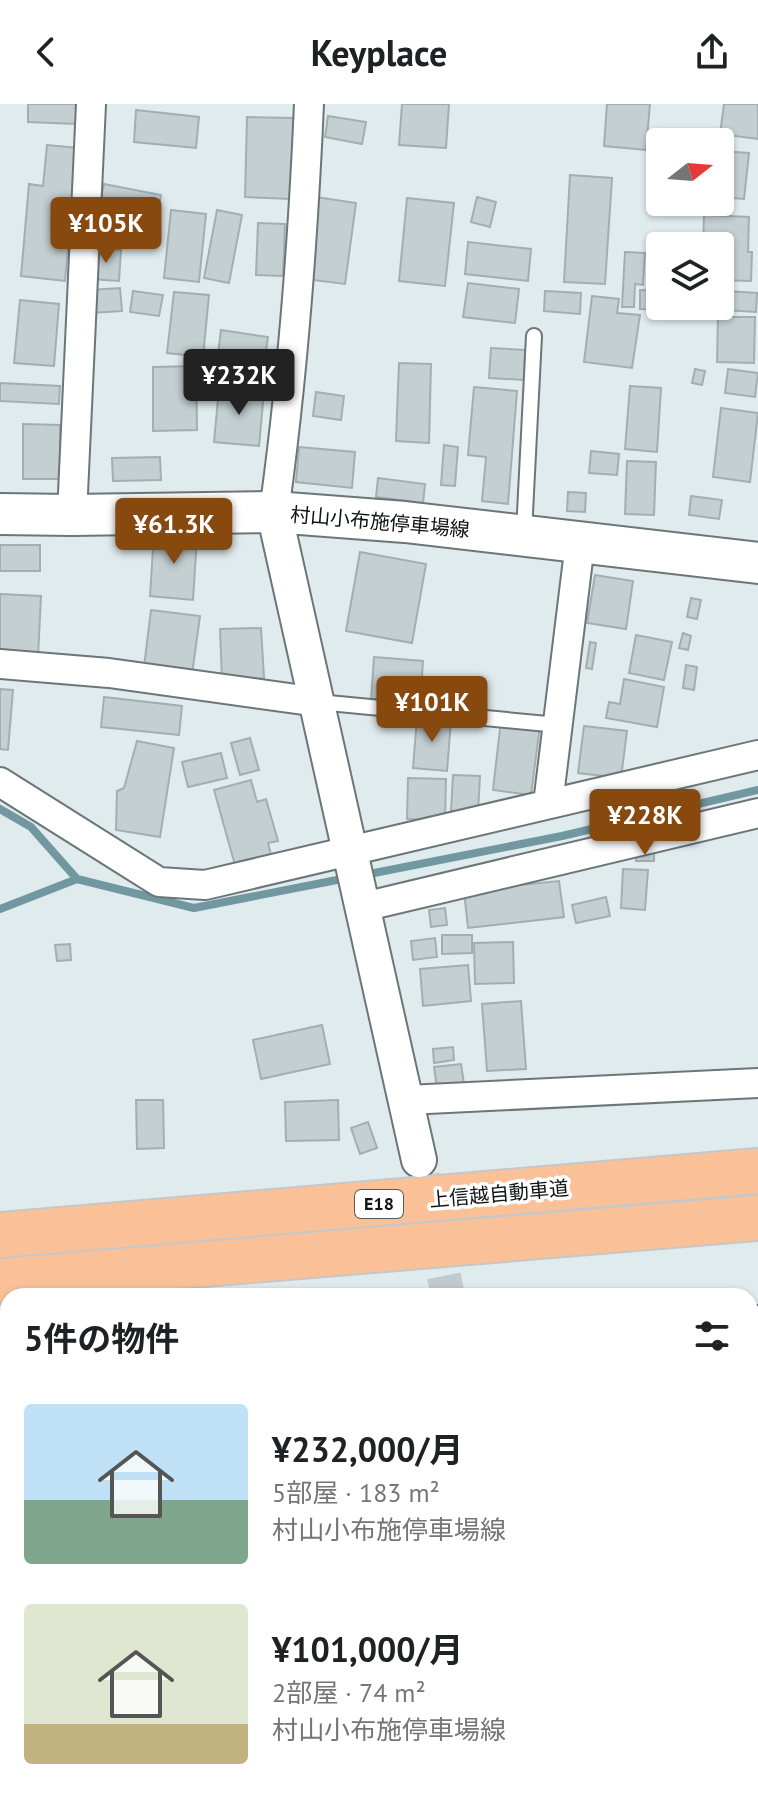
<!DOCTYPE html>
<html lang="ja">
<meta charset="utf-8">
<style>
:root{--surface:#fff;--page:#f6f6f6;--text:#202124;--muted:#757577;--accent:#88490f}
body{margin:0;font-family:"PT Sans","Noto Sans JP",sans-serif;background:var(--page);color:var(--text);height:100vh;display:flex;flex-direction:column;font-size:30px;white-space:nowrap}
*{box-sizing:border-box;margin:0}
p{font-size:26px;color:var(--muted)}
.icon{flex:none;width:44px;height:44px;fill:none;stroke:currentColor;stroke-width:2;stroke-linecap:round;stroke-linejoin:round}
.map{position:relative;flex:1;overflow:hidden}
.sheet{position:absolute;left:0px;top:1184px;width:758px;height:514px;display:flex;flex-direction:column;background:var(--surface);border-radius:24px 24px 0 0;box-shadow:0 2px 6px #0004}
.sheet>*{flex:none}
.needle{width:52px;rotate:73deg}
.controls{position:absolute;left:646px;top:24px;display:grid;gap:16px}
.controls a{display:grid;place-items:center;width:88px;height:88px;border-radius:8px;background:var(--surface);box-shadow:0 2px 6px #0004;font-size:40px}
.price{position:absolute;translate:-50% -68px;padding:0 18px;border-radius:8px;background:var(--accent);color:#fff;font-size:26px;line-height:52px;filter:drop-shadow(0 2px 4px #0008)}
.price::after{content:'';position:absolute;left:50%;top:48px;width:24px;height:18px;margin-left:-12px;background:inherit;clip-path:polygon(0 0,100% 0,50% 100%)}
.price.on{background:#222;color:#fff}
ul{padding:0;list-style:none}
li{display:flex;align-items:center;gap:24px;height:200px;padding:0 24px}
li span{display:grid;place-items:center;flex:none;width:224px;height:160px;border-radius:8px;color:#555}
li>.icon{margin-inline-start:auto}
span .icon{width:96px;height:96px;fill:#fffc;stroke-width:1}
li b{font-size:34px}
h2{display:flex;justify-content:space-between;align-items:center;height:96px;padding:0 24px;font-size:34px}
header{display:flex;justify-content:space-between;align-items:center;height:104px;padding:0 24px;background:var(--surface);font-size:36px;font-weight:700}
.map>svg:first-child{display:block}
.lines{fill:none;stroke-linecap:round;stroke-linejoin:round}
.stream{stroke:#7197a1;stroke-width:8}
.building{fill:#c4cfd2;stroke:#a3aeb1;stroke-width:2}
.tertiary-tunnel{stroke:#c1cbcd;stroke-width:34;stroke-dasharray:34 17;stroke-linecap:butt}
.service-casing{stroke:#6c7679;stroke-width:18}
.minor-casing{stroke:#6c7679;stroke-width:32}
.tertiary-casing{stroke:#6c7679;stroke-width:38}
.secondary-casing{stroke:#6c7679;stroke-width:44}
.motorway-casing{stroke:#c6c7c7;stroke-width:48}
.service{stroke:#fff;stroke-width:14}
.minor{stroke:#fff;stroke-width:28}
.tertiary{stroke:#fff;stroke-width:34}
.secondary{stroke:#fff;stroke-width:40}
.motorway{stroke:#fac199;stroke-width:44}
.labels{text-anchor:middle;stroke-width:7;stroke-linejoin:round;paint-order:stroke}
.shield{fill:#fff;stroke:#585a5b;stroke-width:2}
.shield-label{font-size:18px;font-weight:bold;fill:#101415}
.street-label{font-size:20px;fill:#101415;stroke:#fff}
</style>
<header><svg class="icon" aria-label="back" viewBox="0 0 24 24"><path d="M15 5l-7 7 7 7"/></svg>Keyplace<svg class="icon" aria-label="share" viewBox="0 0 24 24"><path d="M12 15V3M7 8l5-5 5 5M5 13v7h14v-7"/></svg></header>
<div class="map">
<svg width="758" height="1697" viewBox="0 0 758 1697">
<rect width="100%" height="100%" fill="#e0ebee"/>
<g class="lines">
<path class="stream" d="M0 705 31 723 77 775 194 804 347 774
M364 771 562 732 758 686
M0 805 77 775"/>
</g>
<path class="building" d="M28 0H78L77 20 28 18Z
M402 0H449L446 44 399 41Z
M607 0H650L646 46 604 42Z
M724 0H758V35L720 30Z
M136 6 199 13 196 44 134 38Z
M328 12 366 18 362 40 325 33Z
M247 13 294 14 291 95 245 93Z
M661 29 678 31V38H660Z
M47 41 78 44 65 177 21 172 29 80 43 82Z
M720 47 749 49 744 95 720 93Z
M570 71 612 74 605 180 564 178Z
M104 80 161 91 157 114 99 103Z
M316 93 356 99 345 180 305 175Z
M477 93 496 98 490 123 471 118Z
M407 94 454 99 445 182 399 177Z
M171 106 206 110 199 178 164 174Z
M217 106 242 111 229 179 204 174Z
M704 111 749 113 748 148H752L751 177 720 176V142H703Z
M258 119 285 120 283 172 256 171Z
M115 120 134 124 132 134 113 129Z
M468 138 531 145 528 177 465 170Z
M93 144 121 146 119 177 90 175Z
M625 148 645 149 643 181 635 180 634 203H622Z
M468 179 519 185 515 219 463 213Z
M120 184 122 207 91 209 90 186Z
M640 186 660 187V202H673V206L640 205Z
M133 187 163 191 159 212 130 208Z
M545 187 581 189 580 210 544 207Z
M720 187 721 208 680 209 679 202H720Z
M726 187 757 189 756 208 725 206Z
M174 188 209 191 203 253 167 249Z
M592 192 619 195 617 209 640 211 632 264 584 258Z
M20 196 59 200 54 262 14 259Z
M718 213H755L754 259 717 258Z
M221 226 268 233 261 281 215 274Z
M491 244 525 246 524 276 489 274Z
M399 259 431 260 429 339 396 337Z
M196 262 197 326 153 327V263Z
M695 265 705 267 702 281 692 279Z
M728 265 758 269 755 293 725 289Z
M0 279 60 282 59 300 0 297Z
M630 282 661 284 657 348 625 345Z
M474 283 517 287 508 400 482 397 486 353 468 351Z
M219 284 264 288 259 342 214 338Z
M316 288 344 292 341 316 313 312Z
M721 304 758 309 750 378 713 373Z
M23 320 60 321V375H23Z
M444 341 458 343 455 382 441 381Z
M299 343 355 348 352 384 296 378Z
M591 347 619 350 617 371 589 369Z
M160 353 161 376 113 377 112 354Z
M627 357 656 358 654 411 625 410Z
M378 374 425 380 423 399 376 393Z
M568 388 586 389 585 408 567 407Z
M691 392 722 396 719 415 689 411Z
M154 429 197 433 193 496 150 492Z
M0 441H40V467H0Z
M360 448 426 460 412 539 346 527Z
M595 471 633 477 626 525 587 519Z
M0 490 41 492 38 553 0 551Z
M691 494 701 496 697 515 687 513Z
M151 506 200 512 192 570 144 563Z
M261 524 264 574 222 576 220 525Z
M683 529 691 532 688 546 679 544Z
M636 531 672 538 664 576 629 569Z
M590 538 596 539 592 565 586 564Z
M374 553 423 557 420 602 371 598Z
M686 561 697 563 694 586 683 584Z
M624 575 664 583 657 623 606 614 609 598 620 600Z
M0 585 13 586 8 646 0 645Z
M104 593 182 602 179 631 101 623Z
M417 614 451 617 447 667 413 664Z
M501 616 540 621 531 691 493 686Z
M584 622 627 627 621 674 578 669Z
M250 634 259 666 240 671 231 639Z
M137 637 174 644 160 733 116 726 117 687 124 684Z
M221 649 227 674 188 683 182 658Z
M453 671 480 672 478 708 451 707Z
M408 674 446 675 445 716 407 715Z
M251 676 257 698 266 695 278 737 268 739 271 751 235 761 214 686Z
M637 749H654V757H636Z
M623 765 648 766 645 806 621 804Z
M559 777 564 813 468 824 464 787Z
M606 793 610 812 576 819 572 801Z
M445 804 447 821 431 823 429 806Z
M442 831H472V849L442 850Z
M435 834 437 853 413 856 411 837Z
M513 838 514 879 475 880 474 839Z
M70 840 71 856 57 857 55 841Z
M468 861 471 897 423 902 420 865Z
M521 897 526 965 487 967 482 900Z
M322 921 330 960 261 975 253 936Z
M453 943 454 956 434 959 433 945Z
M461 960 464 980 437 984 434 963Z
M136 996H163L164 1044 137 1045Z
M338 996 339 1036 286 1037 285 998Z
M368 1018 377 1044 360 1050 351 1024Z
M758 1229V1281H750V1230Z
M449 1690H490L491 1697H450Z
M674 1690H723L719 1697H687Z"/>
<g class="lines">
<path class="tertiary-tunnel" d="M423 1072 448 1192"/>
<g class="service-casing">
<path id="service" d="M524 428 534 232
M318 598 558 621
M415 1690V1697"/>
</g>
<g class="minor-casing">
<path id="minor" d="M274 408C293 272 303 136 309 0
M72 411 91 0
M0 560 109 569 318 598
M0 678 159 778 205 781 758 651
M548 700 580 439
M363 803 758 709
M407 996 758 979
M750 1216H758
M0 1274 8 1273
M750 1476 758 1475
M127 1697 202 1690
M387 1697 398 1690"/>
</g>
<g class="tertiary-casing">
<path id="tertiary" d="M274 408 419 1056
M525 1690V1697"/>
</g>
<g class="secondary-casing">
<path id="secondary" d="M0 410 72 411 274 408 405 418 758 459"/>
</g>
<g class="motorway-casing">
<path id="motorway" d="M0 1131 758 1067
M0 1177 758 1114"/>
</g>
<use href="#service" class="service"/>
<use href="#minor" class="minor"/>
<use href="#tertiary" class="tertiary"/>
<use href="#secondary" class="secondary"/>
<use href="#motorway" class="motorway"/>
</g>
<g class="labels">
<rect class="shield" x="355" y="1086" width="48" height="28" rx="6"/>
<g class="shield-label">
<text x="379" y="1106">E18</text>
</g>
<g class="street-label">
<text transform="translate(380 418) rotate(5)" y="7">村山小布施停車場線</text>
<text transform="translate(499 1090) rotate(-5)" y="7">上信越自動車道</text>
</g>
</g>
</svg>
<div class="controls">
<a><svg class="needle" viewBox="-14 -14 28 28"><path d="M0-13l5 13h-10z" fill="#e53935"/><path d="M0 13l5-13h-10z" fill="#757577"/></svg></a>
<a><svg class="icon" aria-label="layers" viewBox="0 0 24 24"><path d="M12 4l9 5-9 5-9-5zM3 14l9 5 9-5"/></svg></a>
</div>
<b class="price" style="left:106px;top:161px">¥105K</b>
<b class="price on" style="left:239px;top:313px">¥232K</b>
<b class="price" style="left:174px;top:462px">¥61.3K</b>
<b class="price" style="left:432px;top:640px">¥101K</b>
<b class="price" style="left:645px;top:753px">¥228K</b>
<section class="sheet">
<h2>5件の物件<svg class="icon" aria-label="filters" viewBox="0 0 24 24"><path d="M4 7h16M4 17h16"/><circle cx="9" cy="7" r="2"/><circle cx="15" cy="17" r="2"/></svg></h2>
<ul>
<li><span style="background:linear-gradient(#bfe0f5 60%,#7fa58c 0)"><svg class="icon" aria-label="home" viewBox="0 0 24 24"><path d="M3 11l9-7 9 7M6 9v11h12V9"/></svg></span><div><b>¥232,000/月</b><p>5部屋 · 183 m²</p><p>村山小布施停車場線</p></div></li>
<li><span style="background:linear-gradient(#dfe7d0 75%,#c2b280 0)"><svg class="icon" aria-label="home" viewBox="0 0 24 24"><path d="M3 11l9-7 9 7M6 9v11h12V9"/></svg></span><div><b>¥101,000/月</b><p>2部屋 · 74 m²</p><p>村山小布施停車場線</p></div></li>
</ul>
</section>
</div>
